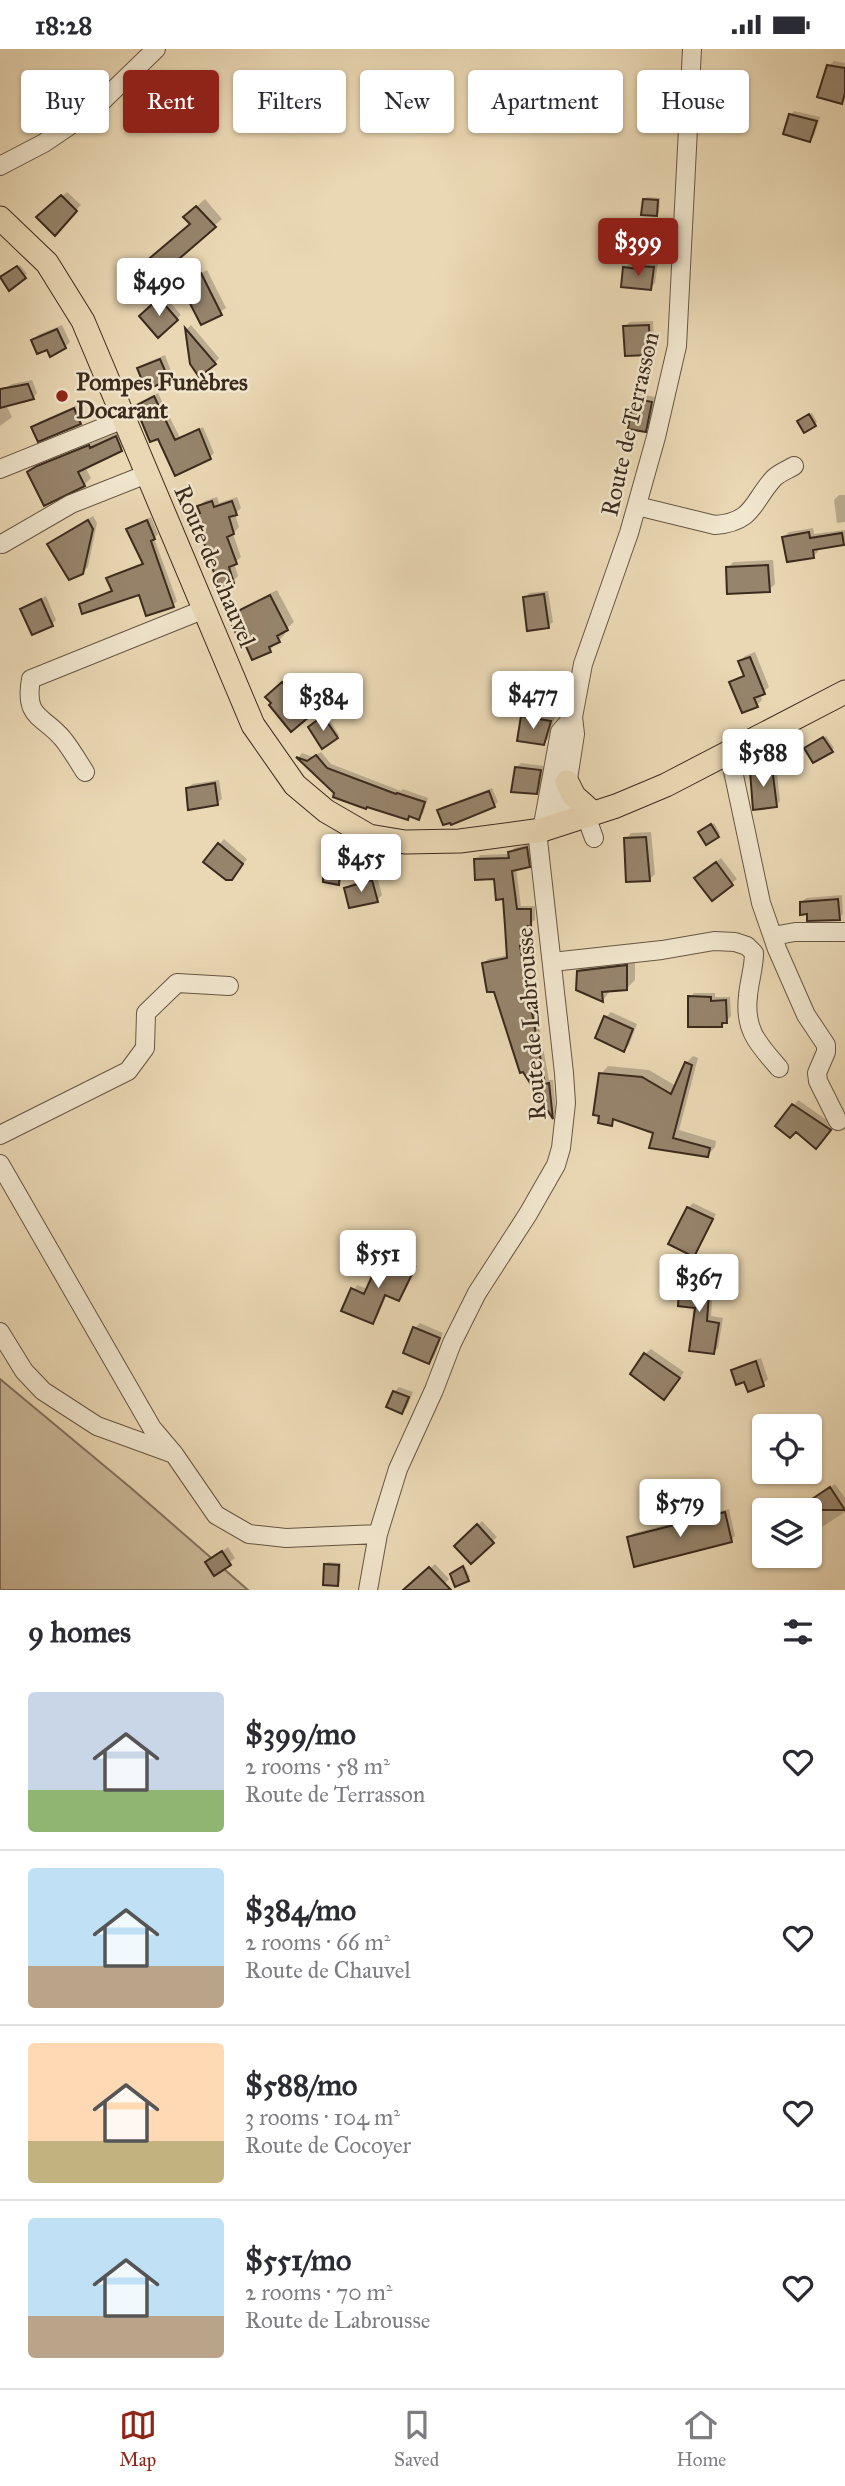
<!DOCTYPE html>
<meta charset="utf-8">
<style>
:root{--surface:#fff;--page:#f7f7f7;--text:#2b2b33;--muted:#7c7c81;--line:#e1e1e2;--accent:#8f2418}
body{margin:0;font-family:"IM FELL Great Primer",serif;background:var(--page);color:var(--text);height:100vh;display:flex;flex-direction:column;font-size:26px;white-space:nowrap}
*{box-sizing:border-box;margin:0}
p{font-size:23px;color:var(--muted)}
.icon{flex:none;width:38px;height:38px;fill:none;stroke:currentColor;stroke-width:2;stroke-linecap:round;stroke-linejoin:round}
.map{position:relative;height:1541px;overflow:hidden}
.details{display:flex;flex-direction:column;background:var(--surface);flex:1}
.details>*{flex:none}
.banner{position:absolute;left:21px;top:21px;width:803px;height:63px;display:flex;gap:14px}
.controls{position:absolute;left:752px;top:1365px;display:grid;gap:14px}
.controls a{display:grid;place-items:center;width:70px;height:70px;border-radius:7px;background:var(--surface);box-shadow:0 2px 5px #0004;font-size:35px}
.price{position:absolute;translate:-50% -60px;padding:0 16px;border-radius:7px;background:#fff;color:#222;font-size:23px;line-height:46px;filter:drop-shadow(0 2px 4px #0008)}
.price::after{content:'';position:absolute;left:50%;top:42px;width:21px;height:16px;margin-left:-10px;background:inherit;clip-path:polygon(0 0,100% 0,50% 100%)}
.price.selected{background:var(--accent);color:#fff}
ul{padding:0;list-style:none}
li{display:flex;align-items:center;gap:21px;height:175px;padding:0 28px}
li+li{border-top:2px solid var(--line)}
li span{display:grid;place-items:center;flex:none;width:196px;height:140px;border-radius:7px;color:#555}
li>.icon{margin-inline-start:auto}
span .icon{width:84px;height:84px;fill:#fffc;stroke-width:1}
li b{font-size:30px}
h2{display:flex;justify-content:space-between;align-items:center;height:84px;padding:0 28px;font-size:30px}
.pill{padding:0 24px;border-radius:7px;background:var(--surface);box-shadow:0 2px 5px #0004;font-size:24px;line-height:63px}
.pill.selected{background:var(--accent);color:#fff}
.status{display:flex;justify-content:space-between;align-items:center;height:49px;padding:0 35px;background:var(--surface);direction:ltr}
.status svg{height:19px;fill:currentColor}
.tab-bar{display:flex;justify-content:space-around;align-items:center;height:98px;border-top:2px solid var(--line);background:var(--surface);font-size:19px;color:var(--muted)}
.tab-bar a{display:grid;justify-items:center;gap:4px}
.tab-bar .selected{color:var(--accent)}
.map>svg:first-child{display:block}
.green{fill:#ccba9a;stroke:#84725c;stroke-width:2}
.shadow{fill:#0003}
.building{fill:#96846c;stroke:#3b2a1d;stroke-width:2}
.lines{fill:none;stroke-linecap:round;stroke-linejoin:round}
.minor-casing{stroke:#675643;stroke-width:20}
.major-casing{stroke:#3b2a1d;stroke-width:25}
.minor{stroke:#f1e6ce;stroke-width:18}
.major{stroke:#ead8b4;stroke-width:23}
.poi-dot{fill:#8f2418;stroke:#f1e6ce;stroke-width:2.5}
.labels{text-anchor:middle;stroke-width:5;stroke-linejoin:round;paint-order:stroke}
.poi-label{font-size:24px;font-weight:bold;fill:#3b2a1d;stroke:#f1e6ce;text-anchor:start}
.street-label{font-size:24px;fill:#3b2a1d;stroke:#f1e6ce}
</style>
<div class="status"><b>18:28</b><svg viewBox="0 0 49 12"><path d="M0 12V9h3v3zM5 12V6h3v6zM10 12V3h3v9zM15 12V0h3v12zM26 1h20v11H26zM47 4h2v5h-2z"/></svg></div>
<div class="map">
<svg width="845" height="1541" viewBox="0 0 845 1541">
<rect width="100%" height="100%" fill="#ead8b4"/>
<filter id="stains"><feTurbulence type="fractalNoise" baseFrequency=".00286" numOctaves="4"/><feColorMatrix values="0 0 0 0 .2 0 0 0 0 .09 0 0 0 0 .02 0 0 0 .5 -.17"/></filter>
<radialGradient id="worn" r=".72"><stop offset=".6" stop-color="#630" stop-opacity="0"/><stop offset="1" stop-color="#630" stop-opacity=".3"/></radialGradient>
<path class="green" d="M0 1330 131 1439 248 1541H0Z"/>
<path class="shadow" d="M834 12 845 14V49L842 53 829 17Z
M794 62 820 68 814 87 810 91 790 66Z
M67 143 81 156 55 184 39 168Z
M647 148 660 149 659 163 657 165 644 150Z
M205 150 222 170 214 177 192 174 193 161Z
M645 213 658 214 655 234 650 239 625 219 630 214 643 215Z
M20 216 27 225 10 240 4 227Z
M207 221 226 259 202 274 182 235Z
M164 246 181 266 158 287 142 267Z
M653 272 654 299 649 304 625 277 630 273Z
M62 276 70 293 65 298 33 291 38 286Z
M191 276 219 309 215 314H192L187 280Z
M165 306 172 325 168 330 139 319 144 315Z
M32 331 37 344 33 349 6 356 12 368 0 377V343L12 335Z
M158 344 180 389 203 378 214 404 210 408 175 425 159 387 137 357Z
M639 345 656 348 650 376 645 381 635 350Z
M80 355 85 368 80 374 33 378 39 373Z
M812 364 817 373 815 375 802 370Z
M123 381 128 394 121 400 85 418 91 429 84 436 29 424 36 417Z
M839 446H845V473L837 474 834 451Z
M217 448 219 454 237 448 241 459 235 465 239 478 233 485 241 508 234 514 238 527 233 532 197 466 201 462 199 457 205 452Z
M93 467 97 474 88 518 82 524 49 496Z
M151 468 158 485 154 489 177 552 173 556 141 544 81 556 85 552 113 541 108 530 112 526 144 513 128 480Z
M813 479 814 485 845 481V492L817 498 818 503 813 507 784 488 789 483Z
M773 511 775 535 769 541 728 519 733 513Z
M277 541 294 573 284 582 285 585 270 601 246 592 234 577 240 571 237 565 243 558Z
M548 542 553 573 548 577 525 549 529 544Z
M46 547 56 571 52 575 22 560 27 556Z
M755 603 769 638 760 645 762 651 757 656 731 634 745 625 740 613 745 607Z
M287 630 313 661 309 666 273 654 268 648Z
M528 663 555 668 548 690 543 695 523 668Z
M326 666 339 686 337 688 312 676Z
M826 687 834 699 832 701 808 697Z
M321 703 331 715 401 742 403 740 428 749 423 765 418 769 336 744 299 708 302 704 313 708Z
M521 714 544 717 541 739 536 744 516 719Z
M776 715 780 752 776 756 752 723 756 718Z
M219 731 222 750 217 754 187 740 192 735Z
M492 739 498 753 494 757 439 762 442 758Z
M714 774 720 785 718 787 702 781Z
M651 783 655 825 650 830 626 790 631 784Z
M224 790 247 810 236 824 205 812Z
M531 795 533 812 529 816 516 819 521 857H535V871L532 873 533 891 529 895H524L549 1031H553L556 1063 553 1067 524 1021 484 914 488 910 509 906 504 848 496 829 476 810 480 806 510 805 514 799Z
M721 809 737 830 712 849 701 825Z
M327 812 342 813 341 831 338 834 325 814Z
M377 827 382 846 377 851 346 839 351 835Z
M842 846 843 865 839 869 808 863 802 853 806 849Z
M635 909V931L626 940 611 941 603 951 579 922 587 914Z
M694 944H715V948H730L731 967 722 977 690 948Z
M611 963 637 975 629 996 624 1001 597 988 606 968Z
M693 1007 698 1009 679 1081 716 1092 715 1098 708 1106 655 1082 616 1069 611 1075 601 1025 608 1017 649 1021 676 1037 686 1014Z
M798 1051 834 1076 821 1093 796 1081 778 1077Z
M693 1154 716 1165 698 1201 694 1206 688 1159Z
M387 1203 417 1217 403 1246 398 1250 387 1245 377 1269 372 1273 344 1261 357 1236 368 1240 383 1208Z
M686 1225 714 1227 711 1267 723 1269 718 1299 713 1303 697 1257 681 1230Z
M420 1274 443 1284 434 1308 429 1313 415 1279Z
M651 1300 684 1323 669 1344 645 1305Z
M761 1309 768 1330 763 1335 745 1330 733 1322 738 1317Z
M399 1338 413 1343 407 1358 402 1363 394 1343Z
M835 1435 845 1449V1463L811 1485 810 1461H798Z
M729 1460 735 1487 731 1491 629 1488 634 1484Z
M482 1472 497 1488 471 1512 457 1497Z
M228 1498 235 1509 214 1525 207 1513Z
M328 1513 341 1514 340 1533 337 1536 326 1515Z
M435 1515 449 1530 438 1541H412L409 1538Z
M465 1517 470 1528 468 1530 454 1523Z"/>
<path class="building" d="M827 16 845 19V44L842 55 817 48Z
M789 65 817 72 810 93 783 85Z
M61 146 77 162 55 187 36 168Z
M643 150 658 151 657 167 641 166Z
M196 157 216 178 151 234 138 219 190 175 183 168Z
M17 217 26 229 9 242 0 228Z
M638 217 654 218 651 241 621 238 623 218 638 220Z
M201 224 222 266 201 276 180 235Z
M159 249 178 271 158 289 139 267Z
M649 276 650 306 625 307 623 277Z
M185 279 216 315 199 328 190 315Z
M57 280 66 299 50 308 47 301 37 305 31 291Z
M160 310 169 331 146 341 137 319Z
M28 335 34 350 0 359V340Z
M154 347 175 391 199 380 211 410 175 427 158 390 150 393 135 357Z
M633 349 652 353 646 383 628 380Z
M74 359 81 375 38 393 31 378Z
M809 365 816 377 804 384 797 372Z
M116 387 122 402 78 423 85 437 44 457 27 423 37 417 89 396 90 399Z
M212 452 214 458 232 452 237 466 229 468 234 485 227 488 237 515 229 518 234 534 219 539 195 466 200 464 197 457Z
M88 471 93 480 83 525 69 531 47 495Z
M147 471 155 490 151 492 174 558 146 567 139 546 82 565 79 555 112 542 106 529 143 515 126 480Z
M809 483 810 489 842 484 844 496 813 501 814 509 787 513 782 488Z
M768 516 770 543 727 545 726 518Z
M544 545 549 579 527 582 523 548Z
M270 546 288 581 277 587 280 593 269 598 271 603 252 611 245 595 242 596 232 577 239 573 234 564Z
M41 550 53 577 32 586 20 560Z
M750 608 765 645 754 649 758 658 742 664 729 633 744 627 738 612Z
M282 633 310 667 291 683 269 656 271 654 265 648Z
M323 667 338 689 322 700 308 678Z
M521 667 551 672 544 696 517 692Z
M823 688 833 703 813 714 804 699Z
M316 706 327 719 396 745 397 744 425 753 419 771 409 767 408 771 367 758 366 760 333 748 334 744 296 708 307 712Z
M515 718 541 721 537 745 511 743Z
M772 718 777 758 753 761 750 722Z
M215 734 218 756 188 761 186 739Z
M489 742 495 758 451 776 450 774 443 776 437 761Z
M711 775 719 788 706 796 698 783Z
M646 788 650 832 626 833 624 789Z
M218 794 243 815 232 831H226L203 813Z
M527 798 530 818 512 822 517 860H531V877H528L530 897H520L545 1035 549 1034 553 1070 523 1023 520 1024 494 943H487L482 914 507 909 505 877 503 850 496 851 494 830 475 831 474 810 509 809 508 803Z
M323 813 341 814 339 836 323 833Z
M716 813 733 836 712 852 694 829Z
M372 831 378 853 349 859 344 839Z
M838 850 840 871 807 872V865L800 866V853Z
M627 916V941L602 943 603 953 576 941 577 922Z
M688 947 711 948V952L726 951 727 974H722V978H688Z
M604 967 633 980 624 1003 595 989Z
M685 1013 692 1016 673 1089 710 1099 708 1108 649 1099 653 1084 613 1070 612 1077 598 1074 599 1067 593 1066 599 1024 642 1028 671 1045Z
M792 1055 831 1081 816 1100 796 1083 790 1089 775 1077Z
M687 1158 713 1170 694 1208 668 1195Z
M381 1207 414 1221 399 1252 385 1246 373 1275 341 1262 351 1239 364 1245Z
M680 1229 710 1231 707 1272 719 1274 714 1305 689 1302 695 1259 678 1257Z
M413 1278 440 1289 429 1315 403 1304Z
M644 1304 680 1329 664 1351 630 1325Z
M756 1312 764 1337 748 1343 744 1333 736 1336 731 1321Z
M393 1342 409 1348 402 1365 386 1358Z
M830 1438 845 1461H796L815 1448Z
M725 1463 732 1493 634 1518 627 1488Z
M477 1475 494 1494 471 1515 454 1497Z
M222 1502 231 1516 214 1527 205 1513Z
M324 1515 339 1516 338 1537 323 1536Z
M463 1517 469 1532 455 1538 450 1525Z
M429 1518 451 1541H403Z"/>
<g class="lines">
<g class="minor-casing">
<path id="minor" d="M0 117 44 94 94 60 156 0
M0 420 124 370
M637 457 715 476C754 473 752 453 774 429 779 424 787 421 794 417
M2 495 71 455 147 425
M729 703 761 854 777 900 806 966 826 996V1003L817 1024 818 1032 838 1072
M85 723C78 712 71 700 63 690 43 666 24 670 31 630L205 560
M586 767 594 789
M561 775 575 685 573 668 583 615 629 484 656 388 677 297 692 0
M542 781 560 683 573 668
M773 887 795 883H845
M552 913 662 901 714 892 735 893 747 897 754 904C754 919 749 933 748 947 744 981 758 995 779 1019
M0 1086 128 1022 145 999 146 964 177 934 229 937
M0 1115 152 1379 174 1405 216 1466 249 1485 286 1489 378 1485
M0 1283 24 1322 43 1342 97 1377 174 1405
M368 1541 378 1485 398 1420 434 1341 452 1294 477 1244 528 1165 556 1116 561 1099 566 1054 564 1024 537 782"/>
</g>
<g class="major-casing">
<path id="major" d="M0 169 47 214 83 272 253 676 295 736 326 762 369 787 405 793 460 792 542 781 616 757 666 736 845 643
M567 733 574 747 593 764"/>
</g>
<use href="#minor" class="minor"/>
<use href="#major" class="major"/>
</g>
<circle class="poi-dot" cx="62" cy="347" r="7"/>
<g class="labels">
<g class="poi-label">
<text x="76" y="341">Pompes Funèbres<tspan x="76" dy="28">Docarant</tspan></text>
</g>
<g class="street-label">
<text transform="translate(630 375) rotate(-77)" y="8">Route de Terrasson</text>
<text transform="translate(215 517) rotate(67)" y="8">Route de Chauvel</text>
<text transform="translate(531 975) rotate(-94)" y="8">Route de Labrousse</text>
</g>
</g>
<rect width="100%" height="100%" filter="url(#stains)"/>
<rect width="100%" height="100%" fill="url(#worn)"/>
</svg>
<div class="controls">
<a><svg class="icon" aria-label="locate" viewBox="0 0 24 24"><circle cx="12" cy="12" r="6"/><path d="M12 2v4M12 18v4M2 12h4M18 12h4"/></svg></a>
<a><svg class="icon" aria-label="layers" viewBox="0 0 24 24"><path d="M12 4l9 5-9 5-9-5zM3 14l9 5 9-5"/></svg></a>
</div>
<b class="price selected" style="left:638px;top:229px">$399</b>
<b class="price" style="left:159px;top:269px">$490</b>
<b class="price" style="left:533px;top:682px">$477</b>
<b class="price" style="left:323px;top:684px">$384</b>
<b class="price" style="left:763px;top:740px">$588</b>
<b class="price" style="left:361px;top:845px">$455</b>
<b class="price" style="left:378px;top:1241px">$551</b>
<b class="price" style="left:699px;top:1265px">$367</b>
<b class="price" style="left:680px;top:1490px">$579</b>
<div class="banner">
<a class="pill">Buy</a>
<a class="pill selected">Rent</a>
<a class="pill">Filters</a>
<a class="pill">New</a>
<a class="pill">Apartment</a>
<a class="pill">House</a>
</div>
</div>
<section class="details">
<h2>9 homes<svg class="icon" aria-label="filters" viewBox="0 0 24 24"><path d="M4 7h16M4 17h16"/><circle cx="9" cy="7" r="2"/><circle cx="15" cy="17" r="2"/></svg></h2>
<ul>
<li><span style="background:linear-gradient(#c9d6e8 70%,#8fb573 0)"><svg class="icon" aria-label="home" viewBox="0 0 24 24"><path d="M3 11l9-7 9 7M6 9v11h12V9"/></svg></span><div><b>$399/mo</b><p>2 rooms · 58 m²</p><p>Route de Terrasson</p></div><svg class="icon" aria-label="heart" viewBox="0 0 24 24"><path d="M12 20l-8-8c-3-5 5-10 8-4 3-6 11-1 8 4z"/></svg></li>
<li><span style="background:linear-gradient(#bfe0f5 70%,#b9a48a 0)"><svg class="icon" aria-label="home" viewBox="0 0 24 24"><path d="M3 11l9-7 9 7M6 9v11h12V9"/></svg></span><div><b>$384/mo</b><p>2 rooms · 66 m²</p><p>Route de Chauvel</p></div><svg class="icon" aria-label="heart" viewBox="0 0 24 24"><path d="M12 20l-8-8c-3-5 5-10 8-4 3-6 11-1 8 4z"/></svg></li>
<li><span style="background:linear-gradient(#ffd9b3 70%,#c2b280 0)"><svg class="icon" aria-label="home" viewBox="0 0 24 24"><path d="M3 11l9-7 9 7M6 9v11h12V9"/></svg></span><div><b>$588/mo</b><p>3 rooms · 104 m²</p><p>Route de Cocoyer</p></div><svg class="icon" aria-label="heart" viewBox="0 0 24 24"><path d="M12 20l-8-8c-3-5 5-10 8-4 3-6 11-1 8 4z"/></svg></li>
<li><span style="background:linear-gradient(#bfe0f5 70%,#b9a48a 0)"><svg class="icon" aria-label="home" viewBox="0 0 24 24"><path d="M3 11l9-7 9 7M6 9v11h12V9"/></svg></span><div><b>$551/mo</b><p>2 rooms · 70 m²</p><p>Route de Labrousse</p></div><svg class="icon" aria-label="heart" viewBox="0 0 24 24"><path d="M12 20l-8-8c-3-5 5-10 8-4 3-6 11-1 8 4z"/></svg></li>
</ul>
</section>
<nav class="tab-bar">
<a class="selected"><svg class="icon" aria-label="map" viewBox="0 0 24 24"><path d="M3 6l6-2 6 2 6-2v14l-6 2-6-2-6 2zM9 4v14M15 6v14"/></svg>Map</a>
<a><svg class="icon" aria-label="saved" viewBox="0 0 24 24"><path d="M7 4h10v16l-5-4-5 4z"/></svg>Saved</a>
<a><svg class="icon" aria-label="home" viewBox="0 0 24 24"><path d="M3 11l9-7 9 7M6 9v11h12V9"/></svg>Home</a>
</nav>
